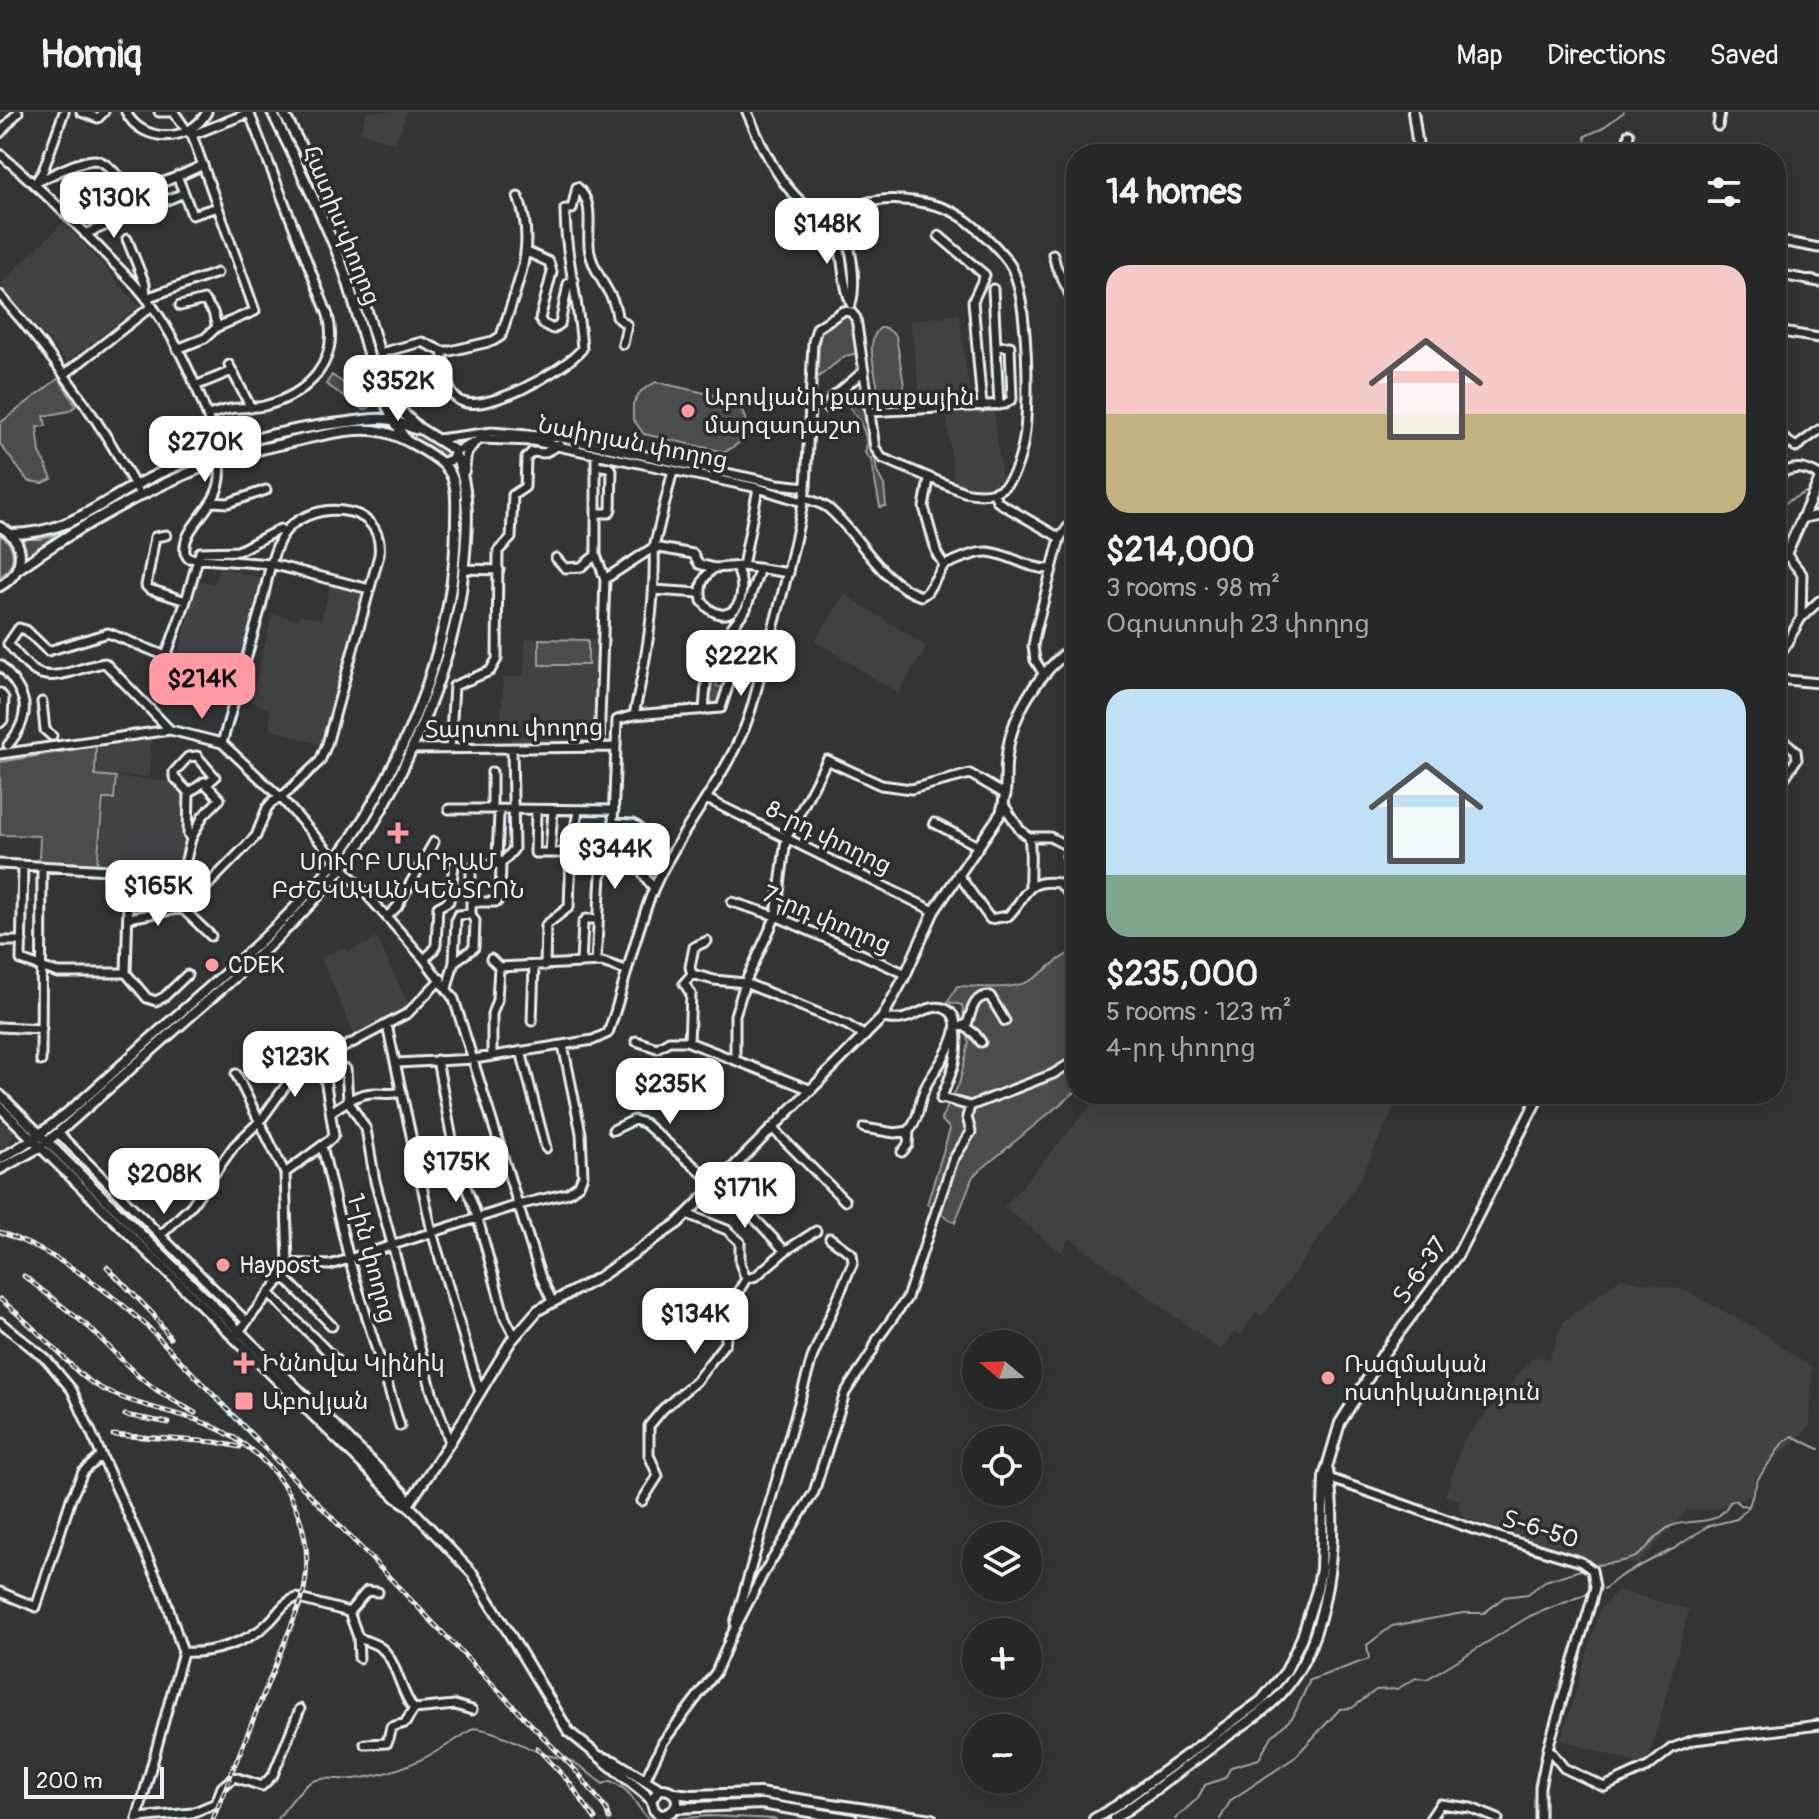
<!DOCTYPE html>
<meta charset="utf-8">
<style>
:root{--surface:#262828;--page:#2e3030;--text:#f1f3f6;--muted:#a4a6a8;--line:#424445;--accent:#ff9aa2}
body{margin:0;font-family:Pangolin,"Noto Sans Armenian",sans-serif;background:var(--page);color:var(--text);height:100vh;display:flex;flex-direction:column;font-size:30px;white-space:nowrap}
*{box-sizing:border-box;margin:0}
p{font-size:26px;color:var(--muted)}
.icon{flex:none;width:44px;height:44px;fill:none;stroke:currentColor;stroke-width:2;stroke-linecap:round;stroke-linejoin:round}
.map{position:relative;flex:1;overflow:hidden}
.sheet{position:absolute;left:1066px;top:32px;width:720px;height:960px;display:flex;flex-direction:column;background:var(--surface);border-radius:32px;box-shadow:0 4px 20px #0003,0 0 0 2px var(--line)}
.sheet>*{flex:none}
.needle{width:52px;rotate:289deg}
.tools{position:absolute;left:962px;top:1218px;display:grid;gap:16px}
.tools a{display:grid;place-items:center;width:80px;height:80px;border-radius:50%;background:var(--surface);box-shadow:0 4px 20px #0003,0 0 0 2px var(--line);font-size:40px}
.scale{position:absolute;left:24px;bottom:20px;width:140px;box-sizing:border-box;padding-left:8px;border:4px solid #e8f1f8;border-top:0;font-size:22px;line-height:28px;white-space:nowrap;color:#e8f1f8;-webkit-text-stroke:6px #2a2d2e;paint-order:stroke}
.price{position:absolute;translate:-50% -68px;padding:0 18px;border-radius:16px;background:#fff;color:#222;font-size:26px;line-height:52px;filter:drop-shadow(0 2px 4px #0008)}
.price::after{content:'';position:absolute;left:50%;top:48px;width:24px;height:18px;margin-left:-12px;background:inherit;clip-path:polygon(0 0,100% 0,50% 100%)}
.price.active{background:var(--accent);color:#111}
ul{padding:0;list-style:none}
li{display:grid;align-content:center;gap:16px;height:424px;padding:0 40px}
li span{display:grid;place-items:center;height:248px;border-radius:24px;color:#555}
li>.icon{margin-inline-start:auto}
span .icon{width:144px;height:144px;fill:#fffc;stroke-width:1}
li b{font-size:34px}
h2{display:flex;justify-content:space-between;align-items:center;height:96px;padding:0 40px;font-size:34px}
header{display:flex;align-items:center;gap:48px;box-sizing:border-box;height:112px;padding:0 40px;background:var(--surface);border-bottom:2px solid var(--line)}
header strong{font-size:38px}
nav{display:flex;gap:44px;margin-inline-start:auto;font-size:28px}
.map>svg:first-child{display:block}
.built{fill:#3f4244}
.green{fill:#494d4f;stroke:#989fa4;stroke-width:2}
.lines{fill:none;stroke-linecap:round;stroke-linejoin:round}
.stream{stroke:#9fa5aa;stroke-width:2}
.minor-casing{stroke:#e8f1f8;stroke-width:13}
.major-casing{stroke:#e8f1f8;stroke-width:14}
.minor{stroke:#2a2d2e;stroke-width:7}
.major{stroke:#2a2d2e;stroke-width:8}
.rail-casing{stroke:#e8f1f8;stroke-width:5}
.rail{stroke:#2a2d2e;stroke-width:2;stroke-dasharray:6;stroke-linecap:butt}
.poi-dot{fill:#ff9aa2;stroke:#2a2d2e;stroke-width:3}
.labels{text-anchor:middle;stroke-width:7;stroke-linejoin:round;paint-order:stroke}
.street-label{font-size:24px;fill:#e8f1f8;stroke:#2a2d2e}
.poi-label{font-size:24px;fill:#e8f1f8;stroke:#2a2d2e;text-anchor:start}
</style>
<header>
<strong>Homiq</strong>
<nav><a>Map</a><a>Directions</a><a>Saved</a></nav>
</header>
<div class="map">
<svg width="1819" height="1707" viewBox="0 0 1819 1707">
<rect width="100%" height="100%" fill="#323536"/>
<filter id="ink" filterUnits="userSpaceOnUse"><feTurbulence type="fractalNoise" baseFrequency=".0125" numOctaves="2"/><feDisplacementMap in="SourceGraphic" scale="16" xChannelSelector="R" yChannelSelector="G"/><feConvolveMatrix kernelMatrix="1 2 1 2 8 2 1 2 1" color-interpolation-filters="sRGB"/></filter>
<g filter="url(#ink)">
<path class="built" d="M367 0H407L395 32 360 20Z
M64 110 139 194 67 250 0 172Z
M959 202 970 284 921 291 910 209Z
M994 297 1002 368 989 377 968 379 959 376 954 371 946 302Z
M219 455 261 466 235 563 177 547 199 468 214 472Z
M332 468 369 477 326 634 270 617V597L250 589 273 501 297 508 300 503 321 507Z
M845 482 927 535 898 581 815 529Z
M526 527H599L598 629 513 632 509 613 501 612 503 566 523 564Z
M151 627 150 665 98 662V635Z
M118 665 172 670 186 685 180 761 99 754 105 688H116Z
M377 826 410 896 354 922 321 846 344 835 347 840Z
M1113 982H1401L1356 1075 1262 1205 1256 1200 1241 1223 1234 1220 1220 1238 1070 1126 1061 1140 1004 1095 1094 990 1099 994Z
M0 1006 15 1020 6 1037 0 1041Z
M1621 1166 1684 1178 1754 1215 1812 1256 1810 1314 1756 1365 1751 1384 1717 1397 1687 1399 1639 1451 1598 1452 1466 1406 1458 1397 1460 1388 1445 1384 1463 1329 1533 1245 1549 1247 1563 1210Z
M1618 1478 1689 1498 1647 1654 1561 1628 1600 1497Z"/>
<path class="green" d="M337 130H339L369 217 385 282 368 219Z
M845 202 853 205 858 241 845 244 817 266 820 220Z
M880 216H886L896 224 904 273 901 279 891 285 878 278C876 260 864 229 880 216Z
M332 263 370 290 369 296 364 298 326 272Z
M59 266 76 294 69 299 44 304 46 314 37 315 40 340 52 367 43 371 28 369 0 332V311Z
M656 270 736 288C751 313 753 325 725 340L644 322 633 307V292L641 279Z
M858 270 863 272 865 279 877 360 884 373 886 394 880 395 871 348 865 341C872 321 854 303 842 284Z
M420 322 448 339 449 343 443 346 415 330V323Z
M530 326 563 329 782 376 781 378 564 331Z
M63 421 25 448 26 437 21 427H41Z
M0 423C17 434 17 453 0 465Z
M539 527 588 528V553H539Z
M722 551 727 553 728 558 720 557 716 574 725 576 718 594 712 592C707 581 711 568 713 557Z
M96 634 95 663 116 665 114 687H103L97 754 39 750 40 724 0 723V650Z
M1076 839V979L973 1064 955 1111 927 1092 950 1017 941 1007 959 972 969 931 962 893 948 890 957 874C982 874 1011 880 1033 867 1048 858 1059 844 1076 839Z
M64 1037H69L236 1204 235 1206H231L65 1042Z"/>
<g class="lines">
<path class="stream" d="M1587 42 1585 24 1601 17 1624 0
M1776 400 1788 389 1808 379
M1597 1453C1609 1451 1629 1450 1639 1443 1650 1434 1658 1420 1671 1414 1696 1404 1715 1418 1730 1390L1735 1388 1740 1393 1748 1394
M1604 1477 1622 1463 1675 1436 1708 1414 1737 1407 1749 1394 1758 1367 1782 1332 1792 1324 1819 1337
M277 1707C287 1696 298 1677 311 1670 326 1663 339 1669 354 1667 400 1662 436 1642 474 1616 498 1619 517 1631 540 1641 550 1645 561 1645 571 1649 582 1654 593 1665 603 1672L610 1669C633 1678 633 1691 648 1707
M677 1707 708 1704 776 1707
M1175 1707 1197 1687 1205 1673 1225 1666 1231 1655 1259 1647 1272 1624 1293 1605 1310 1568 1369 1547 1367 1533 1392 1514 1463 1501H1484L1504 1485 1528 1482 1545 1469 1584 1457
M1220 1707 1231 1688 1294 1646 1340 1597 1352 1596 1376 1578 1397 1577 1416 1566 1427 1567 1530 1504 1587 1482"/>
<g class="minor-casing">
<path id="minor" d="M81 0 98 6 104 0
M126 0C142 32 190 31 207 0
M159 0H171
M174 0 187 19 192 23 255 199 217 215
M747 0C766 44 790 99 841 112 852 133 857 170 851 192
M1718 14 1720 0
M0 21 18 0
M192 23 251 0
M0 42C39 75 75 110 110 147 122 160 137 173 147 187 178 228 213 303 220 354 225 395 181 411 185 441L188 446 271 452 369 477
M1626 42 1629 22
M36 70 43 59 64 0
M34 71C52 64 75 49 94 48 104 48 112 59 120 65 143 85 179 64 203 53
M184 81 192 103 218 95
M85 122 184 81 177 64
M939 124 985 163 973 189 982 294
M127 127 145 172 146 186 217 161
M1776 128 1819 136
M527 140 549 150 552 160 540 207 543 212 553 217 560 212 568 172 574 168
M1053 142 1056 154 1074 191 1073 225 1076 230
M1776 162 1819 170
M993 177 999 293
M0 183C54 245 102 310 140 383
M1776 219 1819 226
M177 237 205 226 217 215 213 200 204 188 180 194
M442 239C445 253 445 276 456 286 479 308 566 257 582 237 579 189 565 144 565 97H572L577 75C597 93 585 118 590 141 595 166 615 181 617 205L627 213 623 232
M380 241 422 230 442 239H450L493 229 501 224C516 175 538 135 518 85
M229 253 251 296
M65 262 152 194
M195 274 232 259
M827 296 832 286 864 259
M870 300 1005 292 1012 287 1010 234 996 235
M208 303C218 300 229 296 239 296 247 295 255 296 264 294 307 283 340 251 328 203L249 0
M438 327 492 320 562 326 778 372 806 375
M1776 331 1783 326 1796 335 1819 318
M455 340 482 327 533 329 758 376 803 390
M596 353 608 355 612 358 611 397 609 401H596
M1776 364C1792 354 1804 354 1819 364
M994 382 998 390 1060 426
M804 386C812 389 821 391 828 396 859 422 880 471 921 484L927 480 944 453 937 442 924 395 929 367
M213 390 228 391 266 378
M1804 406 1819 403
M166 423 155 425 146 474 149 477 186 489
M1786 442 1802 462 1801 506
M596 443 605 467
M556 446 565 456 581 455 596 443V342
M944 453C957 449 974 439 988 440 1010 442 1027 457 1050 457
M743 454 758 376
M714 456C702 466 699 474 702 489 726 521 754 489 736 455
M464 457 499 458
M654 478 700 481
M166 544 186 489 200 440 238 439 280 417 283 422
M1776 550 1801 506 1819 489
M0 553C26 580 35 601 8 633
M1043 561 1035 548 1033 534 1036 518 1060 426 1076 404
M1776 567 1819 571
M0 581 4 586 3 608 0 611
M42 590 45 618 52 624
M704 598 707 560 709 555 725 545
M634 603C646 548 656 492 654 435L693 442 699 452 714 456 743 454 789 461
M170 618 105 551C85 553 60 568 41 562 28 558 17 541 8 532L19 516 26 518 48 539 108 521 166 544 168 548 240 568
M1776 621 1796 639 1797 647 1776 678
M599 635 605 467 654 435 673 358
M412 637 615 635
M450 637 454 574 490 559 497 547 498 439 511 426 513 383 525 375 526 346 532 340 544 341 559 333
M0 642 170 618 222 631 281 686 424 847 454 887 540 1163 552 1189
M492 660V697L614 698
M207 672 215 665 197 644 188 645 174 660V665L189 681 204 670 220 687 203 704 191 727 178 781 187 790 182 796 211 824
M189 681 188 722 191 727
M707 687 934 799
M1004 693 1020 718 1029 725C1032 742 1029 757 1030 775
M449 697H492
M536 698 535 741H571
M934 711 978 734
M1029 725H1050L1069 735
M550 740 553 698
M0 752 129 759 126 861 147 886 156 889 164 885 187 863
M23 753 21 848 58 861H126
M1073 758 1067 744 1076 718
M958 762 990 807 1008 804C1027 786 1023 766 1059 771L1076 789
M654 776C633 753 638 745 638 715L633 712 613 711 617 608 634 603 721 596 733 559 725 545 732 515 746 497 760 456
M187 790 203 778 256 724 267 696 272 690 281 686 320 649 327 632 379 443C386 386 304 388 282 424 270 445 267 472 261 495 248 540 235 586 222 631
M472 790H497L500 784 501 752 497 746 499 702
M732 790 776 804 906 862
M387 805 397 795 434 730
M129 806 182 796
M0 829H22
M424 847 433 839 436 833 438 795 449 789 454 754
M491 847 499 855 497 888 492 902V944
M454 850 474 836 475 809 471 802
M596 850 601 763 612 748 613 711
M581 851 583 811 586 807H598
M545 854 546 813 569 795 571 741 578 699
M499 855 602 850 626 858
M692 862 714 868 745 871 847 913 865 924
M447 876 454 850 456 807 458 803 471 802V760L474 753 501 752 514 737 512 636
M532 909 534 854
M387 913 432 1120 480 1280
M964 914 975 922 981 930
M0 915 42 917
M636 929 657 936 669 929H686L809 977
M689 930 691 882 684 871 692 862 690 855 694 835 707 829
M521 939 546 1036
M735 946V903L745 871 776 804 786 727 827 648 881 673 911 677 970 662 1006 683
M437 948 456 1048 478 1107 505 1206 515 1225
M41 949 42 754
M397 951 474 947 593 928 608 921C625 874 634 823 654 776 677 724 715 680 739 628 751 605 756 578 763 553 780 494 795 436 806 375L813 230 817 216 843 199 851 200 856 206 875 336 882 346 964 380C1001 388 1014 372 1022 337 1031 301 1028 188 1012 156 1003 139 972 110 955 101 931 87 857 77 843 108 836 122 840 136 842 150 844 165 845 178 851 192
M346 957 348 989 366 1017 375 1069 392 1132 432 1280 450 1330
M302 958 325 965
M941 987C951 963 960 943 956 916L967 912C972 899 973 883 990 884L1005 909
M970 994 1053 962 1076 948
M331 1000C344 991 358 981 374 981 385 981 392 983 402 980
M772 1016 845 1089
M864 1016 895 1021 909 1019C921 1004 918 988 927 972 935 957 976 908 943 896 930 892 914 905 901 907 895 908 889 907 882 906
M613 1018 634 1008 644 1011 716 1073
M58 1021 247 1210
M322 1034 349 1147 400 1314
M902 1040 908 1033 909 1019
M285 1061 331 1027 334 1023 324 960 318 949
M720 1069 785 1139 756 1164 746 1167
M161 1123 191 1094 234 1034 261 1008 294 962 408 901 441 867
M785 1139 816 1119
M288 1151 330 1153 349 1147 518 1093 568 1081 579 1073 583 1063 581 1021 563 933
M283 1164 332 1214
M269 1181 336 1248
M0 1210 47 1248 72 1278 164 1482 183 1540 137 1707
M236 1223 283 1164 288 1151 285 1061 236 962
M1326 1365 1473 1417 1581 1450 1592 1458 1595 1475 1592 1487 1548 1636 1540 1675V1707
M642 1389 658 1364 649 1343V1314L663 1297 696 1269 725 1231 735 1185 746 1167 740 1151V1130L727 1118 687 1102
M0 1480 36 1495 71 1387 83 1360 100 1345
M349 1500 367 1479 378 1480
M735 1511 812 1246 853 1150 852 1142 830 1126
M358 1525 359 1546
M729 1528 763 1462 814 1380 845 1281 872 1240 877 1228 907 1186 953 1048 971 1020 967 1005 970 994 942 986
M183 1540C209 1542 248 1531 268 1511 278 1502 283 1490 296 1486L349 1500 358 1525C365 1529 375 1531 381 1536 397 1548 400 1581 414 1597L455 1593 472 1598
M365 1632 387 1631 391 1615 405 1611 414 1597
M1548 1636 1564 1656 1604 1675 1648 1655 1672 1636 1694 1628 1819 1613
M645 1668 663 1630 716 1560 730 1527
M138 1706 192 1701 216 1691 222 1675 234 1665 262 1674 273 1663 300 1597
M1430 1707 1440 1692 1471 1696 1498 1707"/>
</g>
<g class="major-casing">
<path id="major" d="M272 0C296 49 321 99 341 150 363 209 369 275 406 328
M283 0 311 53 351 146 392 282 405 303 419 316 454 338 455 342 451 348 442 351
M1413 0 1419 42
M464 359 466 342 474 331
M0 415C27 428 26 460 0 474
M11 422C66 421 89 398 134 374 200 339 275 317 349 310 363 308 378 305 392 308 399 310 407 314 415 317
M1776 454 1786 442 1819 369
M0 983 404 1382 408 1393
M0 995 397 1386 408 1393 473 1462 569 1620 644 1681 651 1688 654 1698 665 1707
M0 1047C59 1015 107 965 157 921 221 864 306 797 352 725 412 633 456 520 456 409 456 389 459 367 443 352 432 342 399 323 384 320 360 314 328 322 304 327 276 334 247 339 219 349 151 374 77 415 18 457
M0 1057 40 1035 58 1021C104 980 150 940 195 900 247 855 299 809 342 756 379 711 405 656 426 602 444 557 459 510 463 462 467 422 472 380 455 342
M408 1393 450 1330 511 1229 538 1198 598 1166 678 1111 882 906 904 866 934 799 1001 701C1007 684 1005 669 1006 652 1009 604 1038 560 1076 533
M602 1645 614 1649 660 1677
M674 1681 691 1683 759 1681 932 1707
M651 1688 660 1677C681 1676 683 1699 663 1703
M676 1696 761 1692 852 1707
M1094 1707 1116 1694 1261 1589 1286 1559 1302 1525 1317 1478 1321 1457 1324 1365 1340 1311 1383 1242 1458 1142 1540 982
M1114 1707C1151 1681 1187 1654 1223 1627 1243 1613 1265 1599 1281 1582 1329 1529 1339 1426 1328 1359"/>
</g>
<use href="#minor" class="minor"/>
<use href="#major" class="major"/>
<g class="rail-casing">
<path id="rail" d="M0 1120C55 1140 103 1174 146 1213L578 1661 606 1697 609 1707
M107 1155 153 1202 170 1226
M24 1164 90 1216 138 1264 158 1279 195 1301
M0 1187C22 1205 43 1225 63 1245 70 1252 77 1260 85 1266 115 1289 159 1296 194 1307 272 1333 323 1404 302 1487L213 1707
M125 1303 169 1311
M113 1323 215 1330 240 1335
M537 1636 569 1670 595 1707"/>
</g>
<use href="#rail" class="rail"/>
</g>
</g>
<g class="poi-dot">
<circle cx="688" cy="299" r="8"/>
<path d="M394 709h8v8h8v8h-8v8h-8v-8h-8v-8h8z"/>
<circle cx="212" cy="853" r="8"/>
<circle cx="223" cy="1153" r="8"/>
<path d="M240 1239h8v8h8v8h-8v8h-8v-8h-8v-8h8z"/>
<circle cx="1328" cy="1266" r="8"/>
<rect x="234" y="1279" width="20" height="20" rx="4"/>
</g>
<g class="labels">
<g class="street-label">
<text transform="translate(342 113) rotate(68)" y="8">Հատիս փողոց</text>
<text transform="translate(633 330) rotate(11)" y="8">Նաիրյան փողոց</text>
<text transform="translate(514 616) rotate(-1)" y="8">Տարտու փողոց</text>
<text transform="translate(829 725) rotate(26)" y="8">8-րդ փողոց</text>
<text transform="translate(827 807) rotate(23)" y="8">7-րդ փողոց</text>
<text transform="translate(372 1146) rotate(75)" y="8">1-ին փողոց</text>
<text transform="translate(1420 1158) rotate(-55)" y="8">Տ-6-37</text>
<text transform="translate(1541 1417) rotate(17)" y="8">Տ-6-50</text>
</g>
<g class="poi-label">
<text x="704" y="293">Աբովյանի քաղաքային<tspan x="704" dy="28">մարզադաշտ</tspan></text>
<text x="398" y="758" text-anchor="middle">ՍՈՒՐԲ ՄԱՐԻԱՄ<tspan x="398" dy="28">ԲԺՇԿԱԿԱՆ ԿԵՆՏՐՈՆ</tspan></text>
<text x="228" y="861">CDEK</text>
<text x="239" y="1161">Haypost</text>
<text x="262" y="1259">Իննովա Կլինիկ</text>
<text x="1344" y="1260">Ռազմական<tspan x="1344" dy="28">ոստիկանություն</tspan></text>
<text x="262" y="1297">Աբովյան</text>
</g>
</g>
</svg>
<div class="tools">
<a><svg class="needle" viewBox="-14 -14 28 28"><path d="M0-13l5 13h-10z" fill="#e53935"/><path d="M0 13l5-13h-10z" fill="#a4a6a8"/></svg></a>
<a><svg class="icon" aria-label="locate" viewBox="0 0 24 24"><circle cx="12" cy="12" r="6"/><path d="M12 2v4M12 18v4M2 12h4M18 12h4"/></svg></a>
<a><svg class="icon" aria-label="layers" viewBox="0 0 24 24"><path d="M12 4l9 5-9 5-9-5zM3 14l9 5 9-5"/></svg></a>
<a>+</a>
<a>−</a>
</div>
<div class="scale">200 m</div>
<b class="price" style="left:114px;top:128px">$130K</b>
<b class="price" style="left:827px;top:154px">$148K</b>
<b class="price" style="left:398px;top:311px">$352K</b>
<b class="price" style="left:205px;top:372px">$270K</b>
<b class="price" style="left:741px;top:586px">$222K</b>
<b class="price active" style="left:202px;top:609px">$214K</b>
<b class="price" style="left:615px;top:779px">$344K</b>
<b class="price" style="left:158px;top:816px">$165K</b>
<b class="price" style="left:295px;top:987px">$123K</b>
<b class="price" style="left:670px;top:1014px">$235K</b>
<b class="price" style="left:456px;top:1092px">$175K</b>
<b class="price" style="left:164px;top:1104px">$208K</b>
<b class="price" style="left:745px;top:1118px">$171K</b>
<b class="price" style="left:695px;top:1244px">$134K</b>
<section class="sheet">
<h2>14 homes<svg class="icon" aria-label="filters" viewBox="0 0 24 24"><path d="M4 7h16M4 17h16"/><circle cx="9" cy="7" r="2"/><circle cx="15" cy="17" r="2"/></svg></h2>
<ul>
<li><span style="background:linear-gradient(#f6c9c9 60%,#c2b280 0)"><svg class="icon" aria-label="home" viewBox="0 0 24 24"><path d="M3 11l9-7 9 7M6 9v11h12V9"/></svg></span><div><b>$214,000</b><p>3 rooms · 98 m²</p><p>Օգոստոսի 23 փողոց</p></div></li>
<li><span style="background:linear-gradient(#bfe0f5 75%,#7fa58c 0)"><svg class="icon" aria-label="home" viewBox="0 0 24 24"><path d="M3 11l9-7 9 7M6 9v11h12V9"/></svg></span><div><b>$235,000</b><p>5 rooms · 123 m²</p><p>4-րդ փողոց</p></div></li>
</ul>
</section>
</div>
